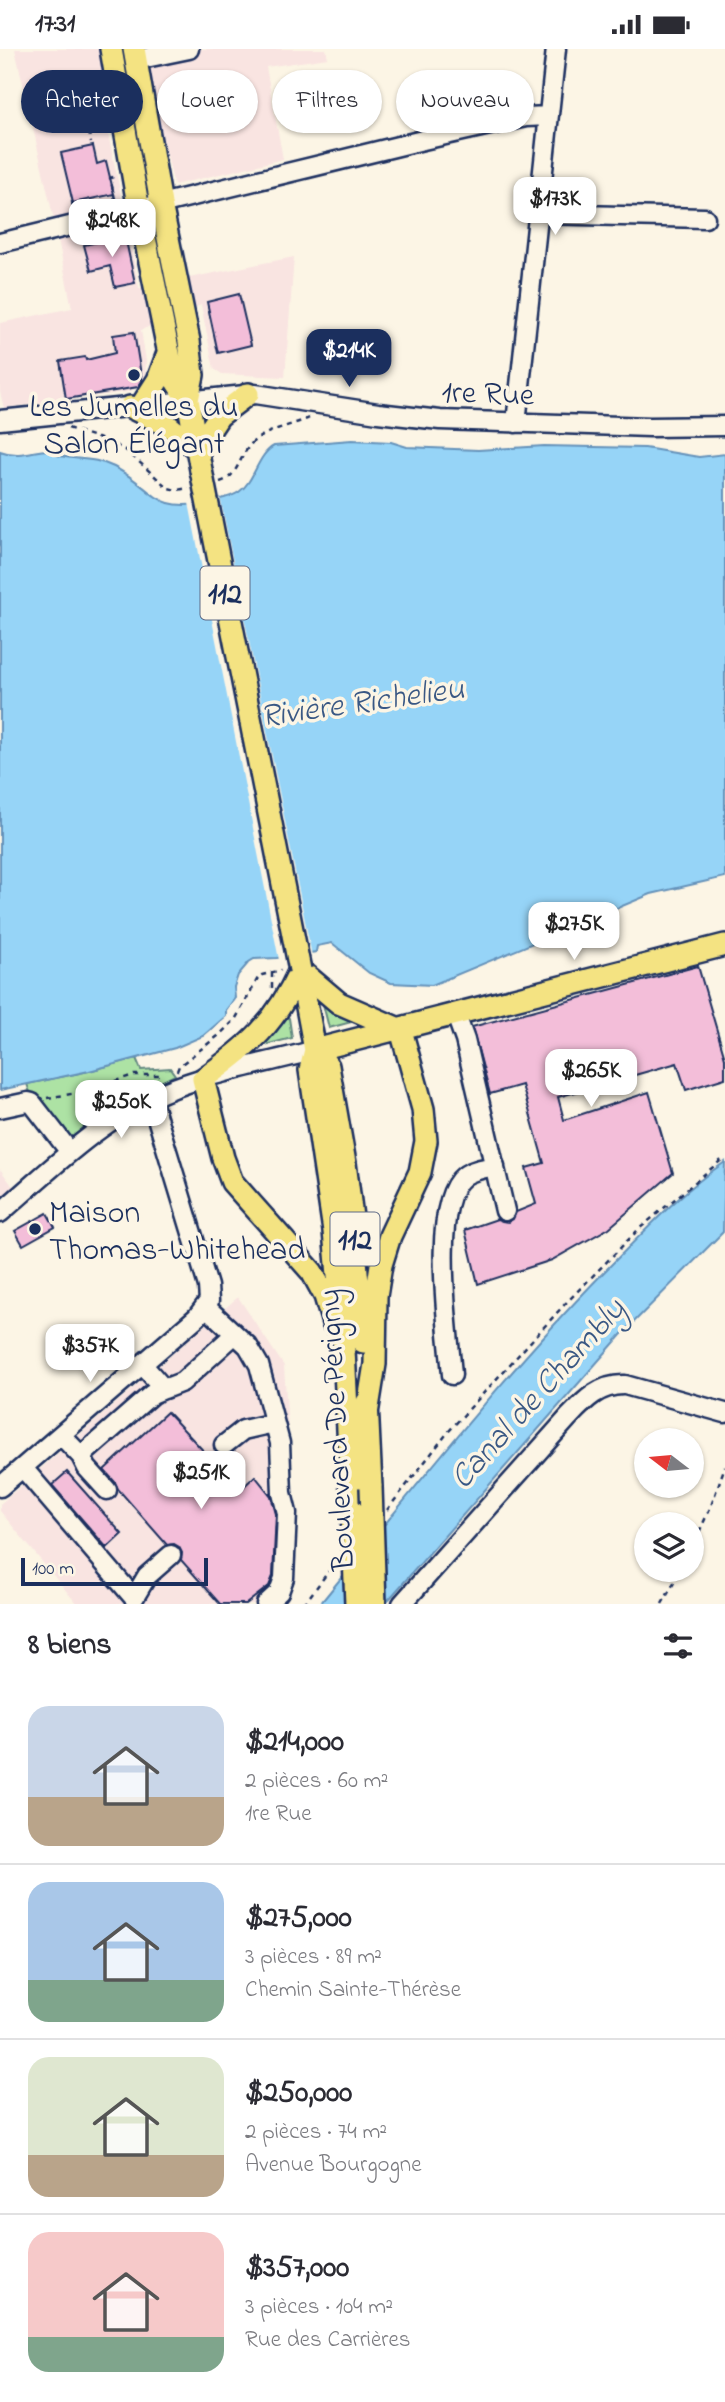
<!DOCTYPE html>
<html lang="fr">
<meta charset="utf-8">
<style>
:root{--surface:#fff;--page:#f2f2f3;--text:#2b2b33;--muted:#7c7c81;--line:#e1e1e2;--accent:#1b2f5e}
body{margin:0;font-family:"Indie Flower",sans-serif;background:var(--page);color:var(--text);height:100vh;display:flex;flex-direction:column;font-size:26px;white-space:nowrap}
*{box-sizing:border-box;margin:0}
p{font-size:23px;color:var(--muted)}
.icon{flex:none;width:38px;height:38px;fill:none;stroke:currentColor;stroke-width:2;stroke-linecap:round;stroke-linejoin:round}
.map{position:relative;height:1555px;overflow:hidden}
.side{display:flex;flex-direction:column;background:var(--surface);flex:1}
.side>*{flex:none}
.hud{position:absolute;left:21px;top:21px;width:684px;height:63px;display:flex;gap:14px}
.needle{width:46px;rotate:286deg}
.controls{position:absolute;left:634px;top:1379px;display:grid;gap:14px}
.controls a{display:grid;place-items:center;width:70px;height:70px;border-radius:50%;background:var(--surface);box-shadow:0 2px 5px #0004;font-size:35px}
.scale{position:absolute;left:21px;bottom:18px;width:187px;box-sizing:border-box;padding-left:7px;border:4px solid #1b2f5e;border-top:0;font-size:19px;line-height:24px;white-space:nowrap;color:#1b2f5e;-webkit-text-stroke:5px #fcf5e5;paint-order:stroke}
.price{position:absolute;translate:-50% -60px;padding:0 16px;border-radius:14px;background:#fff;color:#222;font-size:23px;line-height:46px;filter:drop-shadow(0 2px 4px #0008)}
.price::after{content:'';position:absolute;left:50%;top:42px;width:21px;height:16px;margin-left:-10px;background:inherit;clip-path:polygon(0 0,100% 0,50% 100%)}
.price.active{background:var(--accent);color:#fff}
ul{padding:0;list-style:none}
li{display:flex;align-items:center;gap:21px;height:175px;padding:0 28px}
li+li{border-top:2px solid var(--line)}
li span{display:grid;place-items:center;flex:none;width:196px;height:140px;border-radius:21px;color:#555}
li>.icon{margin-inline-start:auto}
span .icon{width:84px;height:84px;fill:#fffc;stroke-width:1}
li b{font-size:30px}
h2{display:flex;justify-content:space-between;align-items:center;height:84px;padding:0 28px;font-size:30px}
.tag{padding:0 24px;border-radius:32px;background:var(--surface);box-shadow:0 2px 5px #0004;font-size:24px;line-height:63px}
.tag.active{background:var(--accent);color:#fff}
.status{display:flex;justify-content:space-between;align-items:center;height:49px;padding:0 35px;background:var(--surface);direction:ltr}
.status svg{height:19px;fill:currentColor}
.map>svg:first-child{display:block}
.built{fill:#f9e4e1}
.green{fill:#ade2a4;stroke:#648881;stroke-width:2}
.water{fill:#96d4f7;stroke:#6592ba;stroke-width:2}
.pier{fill:#fcf5e5}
.building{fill:#f3bed9;stroke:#1b2f5e;stroke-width:2}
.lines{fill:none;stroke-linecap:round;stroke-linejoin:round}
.minor-casing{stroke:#1b2f5e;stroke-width:23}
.major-casing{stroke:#1b2f5e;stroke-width:26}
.path{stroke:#1b2f5e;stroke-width:2.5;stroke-dasharray:5 5;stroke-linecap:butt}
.minor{stroke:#fcf5e5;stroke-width:18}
.major{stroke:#f4e382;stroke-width:21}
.major-bridge-casing{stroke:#1b2f5e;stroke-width:26;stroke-linecap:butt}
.major-bridge{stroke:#f4e382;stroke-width:21}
.poi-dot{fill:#1b2f5e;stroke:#fcf5e5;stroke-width:2.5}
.labels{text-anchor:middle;stroke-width:7;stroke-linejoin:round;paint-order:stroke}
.shield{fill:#fcf5e5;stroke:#5e6a86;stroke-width:2}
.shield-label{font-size:30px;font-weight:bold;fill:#1b2f5e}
.street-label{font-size:32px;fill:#1b2f5e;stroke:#fcf5e5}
.poi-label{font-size:32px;fill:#1b2f5e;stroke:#fcf5e5}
.water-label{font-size:33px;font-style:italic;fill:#3a5884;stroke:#fcf5e5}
</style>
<div class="status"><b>17:31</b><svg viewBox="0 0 49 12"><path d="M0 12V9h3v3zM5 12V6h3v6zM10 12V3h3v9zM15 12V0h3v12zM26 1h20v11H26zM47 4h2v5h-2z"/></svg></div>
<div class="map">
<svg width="725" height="1555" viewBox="0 0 725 1555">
<rect width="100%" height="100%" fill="#fcf5e5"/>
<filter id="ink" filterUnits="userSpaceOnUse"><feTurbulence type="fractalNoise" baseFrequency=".0143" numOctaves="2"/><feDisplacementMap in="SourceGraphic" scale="14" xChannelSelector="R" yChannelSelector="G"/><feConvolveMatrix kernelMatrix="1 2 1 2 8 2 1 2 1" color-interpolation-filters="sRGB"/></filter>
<g filter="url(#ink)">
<path class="built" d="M15 0H326L328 9 266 18 283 110 174 136 153 48 104 66 122 151 107 155 111 181 127 177 139 239 294 208 285 328 222 325 214 320 201 256 141 281 146 312 145 328 140 337 128 343 4 359 0 343V274L72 259 54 171Z
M0 1120 14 1139 0 1151Z
M238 1248 284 1317 292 1442 288 1539 276 1555H77L0 1462V1455Z"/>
<path class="green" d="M322 951 359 971 329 979Z
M286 967 289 969 292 989 257 998Z
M136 1009 141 1021 170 1019 175 1026 133 1047 72 1088 67 1087 31 1046 27 1035 89 1022Z"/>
<path class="water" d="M352 391 391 393 407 398 478 401 544 397 645 399 699 408 725 405V828L651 845 432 936 391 934 369 924 332 894 317 897 316 903 277 909 254 910 249 913 238 926 234 938 235 949 226 961V967L203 987 175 999 89 1022 0 1041V402C24 411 39 397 56 402L57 406C78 412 92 407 114 418 156 440 154 465 209 453 219 450 230 449 239 443 255 432 257 406 274 397Z
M725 1113 723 1183 621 1286 391 1548 384 1555H320C412 1442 502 1328 603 1224 642 1185 680 1143 725 1113Z"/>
<path class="pier" d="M220 447 312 907 278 913H273L279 911 189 454Z"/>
<path class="building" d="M88 24 92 42 67 47 63 30Z
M93 97 97 115 106 112 114 145 73 154 61 104Z
M125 187 135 234 115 238 110 217 91 222 84 196Z
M239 245 251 296 218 304 207 253Z
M134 283 142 332 138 338 66 350 60 312 85 308 86 311 115 304 113 286Z
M698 917 725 1009V1029L686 1041 677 1014 558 1048 564 1071 649 1043 673 1124 609 1179 552 1211 478 1235 465 1181 497 1170 508 1173 513 1170 516 1163 536 1155 526 1119 544 1114 522 1036 490 1045 472 978Z
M47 1164 55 1178 23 1196 15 1182Z
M167 1363 240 1441 255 1427 271 1447 276 1465 273 1527 269 1537 246 1555H220L181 1511 182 1504 179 1498 174 1495 167 1496 118 1440 115 1433 104 1421Z
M67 1423 122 1485 107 1499 52 1436Z"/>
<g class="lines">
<g class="minor-casing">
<path id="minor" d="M136 11 189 0
M538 165 705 169
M0 194 423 91 526 68 549 67
M0 371 255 345 378 364 440 371 650 378 725 377
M516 374 556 0
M456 966 465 991 505 1162
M0 1059 28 1053 32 1054 70 1103
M0 1164C51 1120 102 1069 164 1043 211 1023 265 1015 315 1001
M235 1285 248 1297 259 1316 280 1394 282 1444 287 1464 284 1529 279 1543 266 1555
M142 1315 164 1340 182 1333 235 1285 206 1258
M452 1326C449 1285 429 1154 464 1127 472 1121 485 1119 495 1117
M61 1386 81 1407 152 1345 164 1340
M224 1396 243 1381 274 1374
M81 1407 87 1419 107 1441
M23 1419 134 1549 147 1527 171 1506
M0 1438 197 1268 209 1252 208 1237 151 1049
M402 1555 568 1369C584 1352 599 1335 625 1336L725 1364"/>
</g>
<g class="major-casing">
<path id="major" d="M111 0 137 150 174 329 188 351
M134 0 161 155 189 292 193 326 188 351 201 421
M142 356 158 331 168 304
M130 358 169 377 197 400
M197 400 219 367 248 345
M300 921 315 1001 310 1021 334 1182 343 1281 352 1461
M300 921 339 954 401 981 423 1060 426 1092 420 1123 390 1187 381 1216 376 1247 375 1315 367 1365
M300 921C276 974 250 997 203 1030L223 1109 232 1133 312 1223 325 1247 333 1274
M315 1001 328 1017 345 1114 353 1176 363 1293
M315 1001 725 896
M367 1353 371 1438"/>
</g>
<path class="path" d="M87 73 91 94
M115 150 110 129 117 127
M72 152 73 162
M68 379 107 392 127 402 168 439 177 441 189 439
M220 433C239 428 239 405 254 392 271 379 291 377 309 369
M272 939V923
M177 1022 179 1017 218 987 235 971 258 929 262 926 281 921
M117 1031 123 1040 130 1045
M47 1049 77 1044 134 1026H163
M387 1461 449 1382 565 1255 639 1180 725 1108
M691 1501 711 1457 725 1417
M304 1555 338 1510
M662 1555 681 1521"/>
<use href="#minor" class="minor"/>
<use href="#major" class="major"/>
<g class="major-bridge-casing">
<path id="major-bridge" d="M201 421 300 921
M371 1438 375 1555
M352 1461 356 1555"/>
</g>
<use href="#major-bridge" class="major-bridge"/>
</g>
</g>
<g class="poi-dot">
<circle cx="134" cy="326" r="7"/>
<circle cx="35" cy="1180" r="7"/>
</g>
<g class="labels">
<g class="shield">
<rect x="200.5" y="517.5" width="49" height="53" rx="5"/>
<rect x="330.5" y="1163.5" width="49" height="53" rx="5"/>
</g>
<g class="shield-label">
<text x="225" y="554">112</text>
<text x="355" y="1200">112</text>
</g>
<g class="street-label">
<text transform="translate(488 343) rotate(2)" y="11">1re Rue</text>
<text transform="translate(335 1381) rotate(-93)" y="11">Boulevard De Périgny</text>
</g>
<g class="poi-label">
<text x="134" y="367">Les Jumelles du<tspan x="134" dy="37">Salon Élégant</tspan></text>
<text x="49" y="1173" text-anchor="start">Maison<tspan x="49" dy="37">Thomas-Whitehead</tspan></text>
</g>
<g class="water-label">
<text transform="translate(362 651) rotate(-8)" y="12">Rivière Richelieu</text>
<text transform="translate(536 1343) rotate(-48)" y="12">Canal de Chambly</text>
</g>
</g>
</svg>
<div class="controls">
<a><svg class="needle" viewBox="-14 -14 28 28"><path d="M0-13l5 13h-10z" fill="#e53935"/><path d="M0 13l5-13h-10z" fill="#7c7c81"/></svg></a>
<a><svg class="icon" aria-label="layers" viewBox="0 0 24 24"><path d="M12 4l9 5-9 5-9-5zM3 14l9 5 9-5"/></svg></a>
</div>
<div class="scale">100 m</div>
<b class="price" style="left:555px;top:188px">$173K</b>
<b class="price" style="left:112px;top:210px">$248K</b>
<b class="price active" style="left:349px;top:340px">$214K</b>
<b class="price" style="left:574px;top:913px">$275K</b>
<b class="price" style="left:591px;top:1060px">$265K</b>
<b class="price" style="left:121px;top:1091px">$250K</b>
<b class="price" style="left:90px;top:1335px">$357K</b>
<b class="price" style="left:201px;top:1462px">$251K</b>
<div class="hud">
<a class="tag active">Acheter</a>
<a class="tag">Louer</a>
<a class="tag">Filtres</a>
<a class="tag">Nouveau</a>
</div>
</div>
<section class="side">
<h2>8 biens<svg class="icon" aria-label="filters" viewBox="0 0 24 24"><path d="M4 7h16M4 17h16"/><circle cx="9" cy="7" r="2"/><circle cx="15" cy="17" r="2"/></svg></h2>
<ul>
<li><span style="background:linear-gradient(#c9d6e8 65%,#b9a48a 0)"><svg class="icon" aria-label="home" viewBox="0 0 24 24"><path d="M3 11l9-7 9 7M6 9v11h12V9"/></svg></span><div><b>$214,000</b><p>2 pièces · 60 m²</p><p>1re Rue</p></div></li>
<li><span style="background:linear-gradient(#a9c7e8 70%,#7fa58c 0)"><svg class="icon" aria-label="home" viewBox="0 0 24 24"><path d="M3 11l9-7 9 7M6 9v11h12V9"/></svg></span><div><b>$275,000</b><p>3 pièces · 89 m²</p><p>Chemin Sainte-Thérèse</p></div></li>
<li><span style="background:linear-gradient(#dfe7d0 70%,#b9a48a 0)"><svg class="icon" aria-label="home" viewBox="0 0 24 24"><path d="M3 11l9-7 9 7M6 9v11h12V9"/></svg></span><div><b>$250,000</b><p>2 pièces · 74 m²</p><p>Avenue Bourgogne</p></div></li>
<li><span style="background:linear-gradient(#f6c9c9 75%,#7fa58c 0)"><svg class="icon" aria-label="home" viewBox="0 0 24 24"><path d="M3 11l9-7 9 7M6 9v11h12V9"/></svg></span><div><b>$357,000</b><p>3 pièces · 104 m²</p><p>Rue des Carrières</p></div></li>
</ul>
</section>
